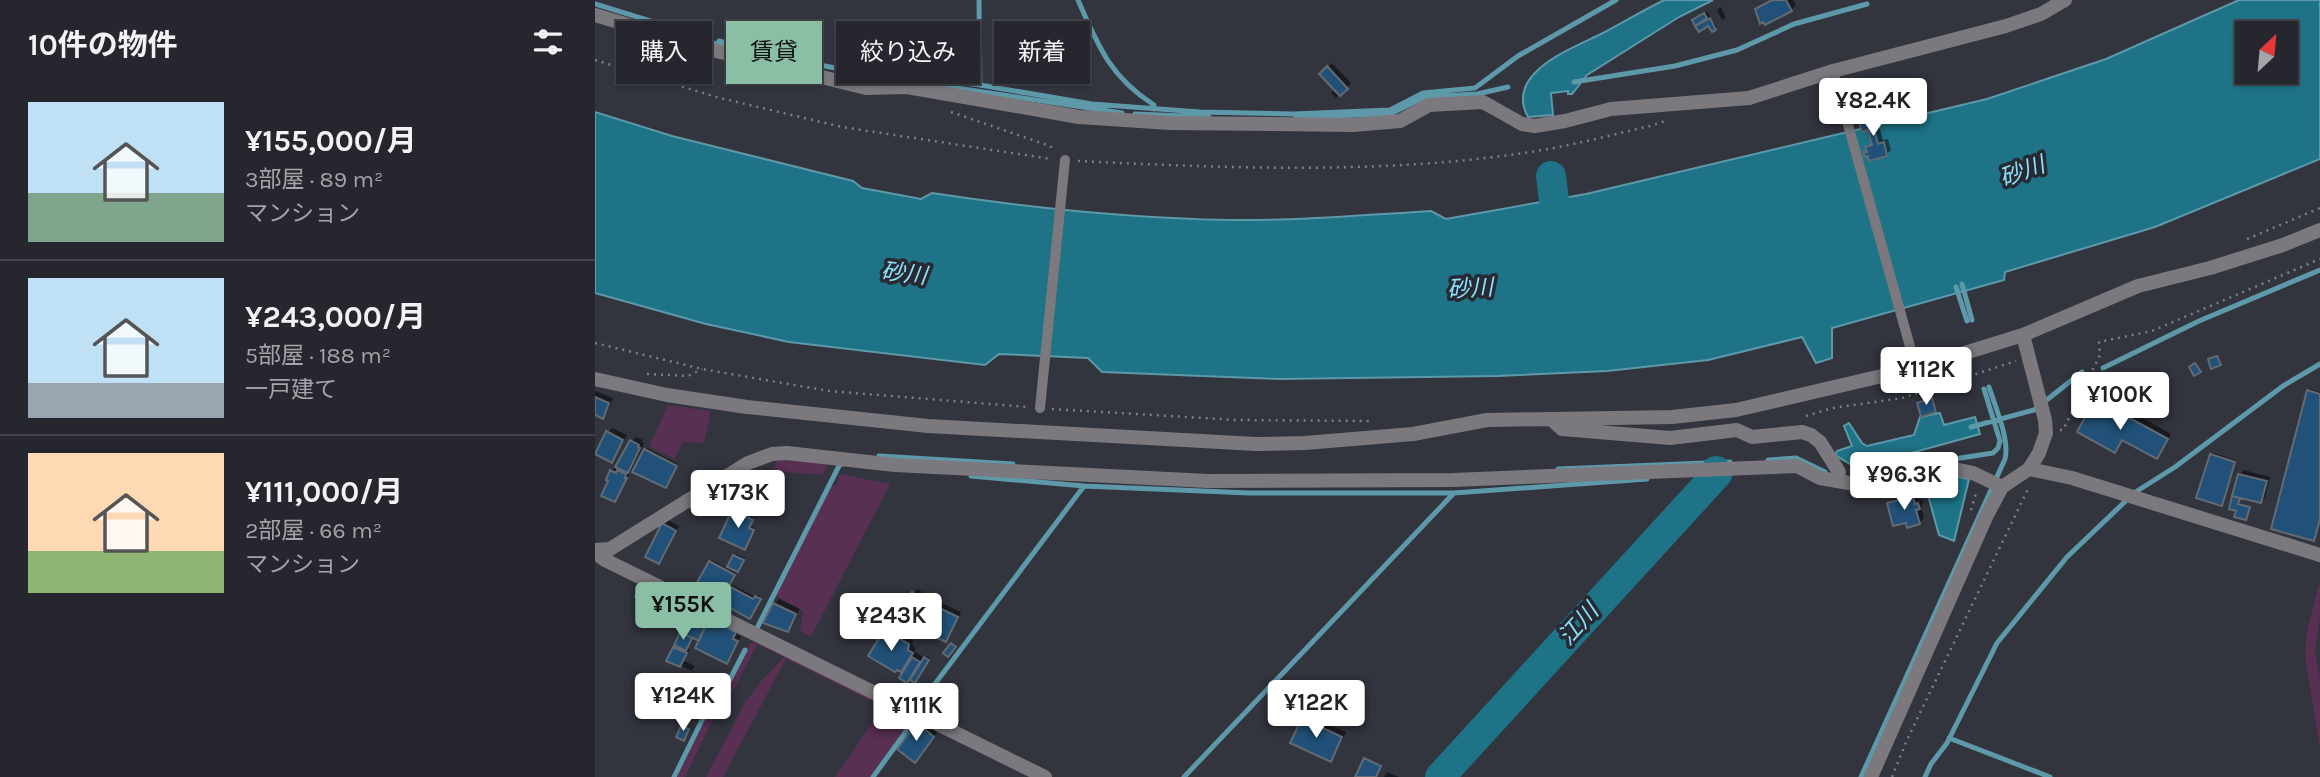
<!DOCTYPE html>
<html lang="ja">
<meta charset="utf-8">
<style>
:root{--surface:#26272e;--page:#32333a;--text:#f1f3f6;--muted:#a4a5aa;--line:#42444a;--accent:#8abfa5}
body{margin:0;font-family:Karla,"Noto Sans JP",sans-serif;background:var(--page);color:var(--text);height:100vh;display:flex;flex-direction:column;font-size:26px;white-space:nowrap}
*{box-sizing:border-box;margin:0}
p{font-size:23px;color:var(--muted)}
.icon{flex:none;width:38px;height:38px;fill:none;stroke:currentColor;stroke-width:2;stroke-linecap:round;stroke-linejoin:round}
.map{position:relative;flex:1;overflow:hidden}
.details{display:flex;flex-direction:column;background:var(--surface);width:595px}
.details>*{flex:none}
.hud{position:absolute;left:21px;top:21px;width:665px;height:63px;display:flex;gap:14px}
.needle{width:46px;rotate:26deg}
.fabs{position:absolute;left:1640px;top:21px;display:grid;gap:14px}
.fabs a{display:grid;place-items:center;width:63px;height:63px;border-radius:0px;background:var(--surface);box-shadow:0 2px 5px #0004,0 0 0 2px var(--line);font-size:35px}
.price{position:absolute;translate:-50% -60px;padding:0 16px;border-radius:7px;background:#fff;color:#222;font-size:23px;line-height:46px;filter:drop-shadow(0 2px 4px #0008)}
.price::after{content:'';position:absolute;left:50%;top:42px;width:21px;height:16px;margin-left:-10px;background:inherit;clip-path:polygon(0 0,100% 0,50% 100%)}
.price.active{background:var(--accent);color:#111}
ul{padding:0;list-style:none}
li{display:flex;align-items:center;gap:21px;height:175px;padding:0 28px}
li+li{border-top:2px solid var(--line)}
li span{display:grid;place-items:center;flex:none;width:196px;height:140px;border-radius:0px;color:#555}
li>.icon{margin-inline-start:auto}
span .icon{width:84px;height:84px;fill:#fffc;stroke-width:1}
li b{font-size:30px}
h2{display:flex;justify-content:space-between;align-items:center;height:84px;padding:0 28px;font-size:30px}
.chip{padding:0 24px;border-radius:0px;background:var(--surface);box-shadow:0 2px 5px #0004,0 0 0 2px var(--line);font-size:24px;line-height:63px}
.chip.active{background:var(--accent);color:#111}
main{display:flex;flex:1;min-height:0}
.map>svg:first-child{display:block}
.green{fill:#573052}
.water{fill:#1e7387;stroke:#5d99a9;stroke-width:2;fill-rule:evenodd}
.shadow{fill:#0007}
.lines{fill:none;stroke-linecap:round;stroke-linejoin:round}
.stream{stroke:#5d99a9;stroke-width:5}
.river{stroke:#1e7387;stroke-width:30}
.building{fill:#215178;stroke:#626b74;stroke-width:2}
.path{stroke:#7e8088;stroke-width:2.5;stroke-dasharray:2 5;stroke-linecap:butt}
.service{stroke:#7b797e;stroke-width:10}
.minor{stroke:#7b797e;stroke-width:14}
.labels{text-anchor:middle;stroke-width:7;stroke-linejoin:round;paint-order:stroke}
.water-label{font-size:23px;font-style:italic;fill:#8ae1f9;stroke:#282a33}
</style>
<main>
<section class="details">
<h2>10件の物件<svg class="icon" aria-label="filters" viewBox="0 0 24 24"><path d="M4 7h16M4 17h16"/><circle cx="9" cy="7" r="2"/><circle cx="15" cy="17" r="2"/></svg></h2>
<ul>
<li><span style="background:linear-gradient(#bfe0f5 65%,#7fa58c 0)"><svg class="icon" aria-label="home" viewBox="0 0 24 24"><path d="M3 11l9-7 9 7M6 9v11h12V9"/></svg></span><div><b>¥155,000/月</b><p>3部屋 · 89 m²</p><p>マンション</p></div></li>
<li><span style="background:linear-gradient(#bfe0f5 75%,#9aa5b1 0)"><svg class="icon" aria-label="home" viewBox="0 0 24 24"><path d="M3 11l9-7 9 7M6 9v11h12V9"/></svg></span><div><b>¥243,000/月</b><p>5部屋 · 188 m²</p><p>一戸建て</p></div></li>
<li><span style="background:linear-gradient(#ffd9b3 70%,#8fb573 0)"><svg class="icon" aria-label="home" viewBox="0 0 24 24"><path d="M3 11l9-7 9 7M6 9v11h12V9"/></svg></span><div><b>¥111,000/月</b><p>2部屋 · 66 m²</p><p>マンション</p></div></li>
</ul>
</section>
<div class="map">
<svg width="1725" height="777" viewBox="0 0 1725 777">
<rect width="100%" height="100%" fill="#32343e"/>
<path class="green" d="M73 405 116 411 109 443 88 442 79 459 54 446Z
M183 458 234 461 228 475 178 471Z
M245 474 295 484 216 637 205 630 208 611 179 595 234 486H241Z
M1725 581V616L1720 652 1725 678V749L1710 656 1712 630Z
M161 641 314 717 311 728 275 777H240L288 707 191 659 128 777H111L149 704 166 681 189 657 162 644 137 693 124 707 90 777H82L120 700 132 689 155 644Z"/>
<path class="water" d="M1069 0H1118L1084 17 992 75 977 94H973V91L956 93 958 115 933 117C909 73 976 49 1006 34 1027 23 1047 11 1069 0Z
M1644 0H1725V159L1560 227 1410 272 1409 280 1237 328V358L1221 363 1207 337 1113 360 1012 371 903 376 684 379 507 372 493 358 404 354 390 365 194 342 111 324 0 293V112L77 136 258 181 267 188 326 199 337 193C436 208 534 218 634 220 701 221 769 215 836 211L851 219 991 194 1392 99 1511 59ZM1652 33H1690V72H1652Z
M1345 413 1349 425 1380 417 1385 434 1262 468 1240 455 1242 451 1257 446 1249 426 1254 423 1267 443 1272 446 1319 435 1325 417Z
M1353 475 1374 479 1359 541 1344 535 1328 477Z"/>
<path class="shadow" d="M1176 0H1198L1201 5 1196 10 1162 9Z
M1126 7 1131 18 1127 20 1122 10Z
M1112 12 1122 27 1117 30 1114 24 1104 29 1099 21Z
M737 63 756 83 741 98 736 93 740 89 726 74Z
M1286 111 1289 121 1284 126 1288 140 1293 139 1296 150 1292 154 1270 153 1278 142 1274 128 1265 120 1270 115Z
M1715 389 1725 392V520L1719 539 1713 391Z
M0 391 18 398 12 412 7 416 0 413Z
M1503 401 1525 413 1530 408 1576 434 1566 453 1561 457 1528 439 1520 451 1498 405Z
M17 428 32 435 21 456 17 461 12 433Z
M41 437 48 440 46 442 49 443 24 496 19 500 17 471 34 443Z
M52 448 83 464 72 485 50 450Z
M1618 453 1641 460 1628 502 1616 455Z
M1649 470 1675 477 1670 497 1665 501 1646 496 1644 503 1656 506 1651 518 1643 509 1639 497 1645 475Z
M1322 493 1325 501 1328 500V503L1326 506 1329 518 1324 523 1312 521 1294 503 1299 499Z
M140 509 158 518 155 526 160 528 152 546 138 511Z
M73 520 84 526 69 557 64 561 69 525Z
M141 554 150 558 143 570 136 567 134 570 141 573 135 584 161 597 163 595 166 596 156 615 115 562 117 560 133 569Z
M323 589 327 592 320 601 319 593Z
M184 599 205 609 192 630 179 604Z
M338 599 366 612 355 636 350 640 333 603Z
M98 608 145 627 141 634 146 636 136 657 132 662 106 640 99 629 91 648 95 649 89 661 100 666 98 669 97 671 74 660 83 645Z
M292 632 303 638 308 634 318 640 317 645 321 648 319 651 330 658 332 656 335 658 320 681 302 668 287 636Z
M713 715 751 732 740 755 735 760 708 719Z
M327 720 343 731 324 756 323 724Z
M792 772 804 777H789Z"/>
<g class="lines">
<path class="stream" d="M384 0 385 85 497 104 605 112 698 114 795 110 828 93 880 88 923 56 1021 0
M483 0C503 46 515 77 559 105V109
M0 4 91 32
M87 34 128 46
M124 41 174 55 286 77 310 76 385 85
M246 75 281 82
M301 81 309 80 527 113
M979 82 1080 66 1142 50 1199 24 1272 4
M540 114 614 117
M701 117 795 114 830 97 882 94 913 87
M1367 284 1377 320
M1361 287 1372 321
M1508 368 1604 321 1725 270
M1376 427 1439 410 1487 372
M284 456 418 464
M1173 460 1201 458 1230 472
M1346 461 1398 453 1403 448 1405 441 1389 389
M963 469 1135 462
M376 476 489 486 654 493H859
M1261 477 1274 479 1316 467
M162 628 245 464H248
M324 705 489 486
M1354 738 1455 777
M79 777 118 698 130 689 150 650
M278 777 310 733 316 718
M589 777 859 493 1052 479
M1266 777 1410 459C1415 440 1400 406 1394 387
M1330 777 1336 764 1352 743 1402 643 1472 557 1539 493 1580 467 1688 386 1725 364"/>
<path class="river" d="M956 176 964 241
M845 777 1122 474 1121 471"/>
</g>
<path class="building" d="M1177 0H1191L1197 11 1170 25 1168 22 1165 24 1160 9Z
M1109 13 1112 18 1100 26 1097 20Z
M1115 18 1121 30 1117 32 1113 26 1104 32 1100 26Z
M732 66 753 89 745 96 724 74Z
M1282 114 1285 127 1279 129 1283 144 1289 142 1292 156 1274 161 1273 156 1270 157 1268 152H1272L1270 147 1277 145 1273 130 1267 132 1263 119Z
M1622 356 1626 365 1616 369 1613 359Z
M1600 363 1606 372 1599 376 1594 367Z
M1712 390 1725 394V519L1719 541 1676 529Z
M0 397 14 403 8 419 0 415Z
M1337 398 1341 412 1326 417 1322 403Z
M1497 404 1521 417 1524 412 1573 439 1562 459 1527 440 1520 453 1482 432Z
M11 431 28 440 17 463 0 454Z
M35 440 44 445 43 447 45 448 33 473 20 467Z
M49 449 82 466 71 488 37 472Z
M1615 454 1640 462 1627 506 1601 498Z
M15 470 21 473 22 470 31 474 30 478H32L20 502 6 496 13 481 11 480Z
M1643 474 1672 481 1666 503 1637 496Z
M1318 496 1320 504 1323 503 1325 509 1321 510 1325 524 1312 528 1311 523 1298 526 1292 503Z
M1637 496 1645 498 1643 504 1655 507 1651 520 1639 517 1641 511 1634 509Z
M137 510 158 520 154 528 159 530 150 550 124 538Z
M67 523 81 531 64 564 50 557Z
M138 555 149 560 143 572 132 567Z
M114 561 140 575 134 586 158 599 160 596 166 599 155 619 99 588Z
M47 583 83 601 75 616 40 597Z
M317 592 324 597 316 608 309 603Z
M332 602 363 617 351 642 320 628Z
M178 603 201 614 193 632 168 623Z
M96 607 115 616 104 641 85 632Z
M114 618 141 632 138 639 143 641 132 664 100 648Z
M85 632 97 638 91 651 79 645Z
M286 635 297 642 302 637 314 644 313 650 318 653 306 672 302 670 300 672 273 656Z
M356 643 361 647 353 657 348 653Z
M78 647 92 653 85 667 71 661Z
M317 657 325 662 312 683 304 678Z
M329 657 334 660 320 683 315 680Z
M707 718 747 737 736 762 695 743Z
M322 723 339 737 320 763 302 749Z
M86 726 94 729 89 741 81 737Z
M769 758 786 766 781 777H760Z"/>
<g class="lines">
<path class="path" d="M0 60 121 97 247 127 456 159
M356 112 455 146 460 151
M483 161C633 168 786 175 935 152 976 146 1016 135 1055 126L1070 121
M1652 239 1725 208
M0 343 107 369 234 391 433 407
M52 374 93 376 107 369
M457 409 642 420 775 421
M1211 416 1238 408 1307 398 1421 361
M1465 430H1468L1505 355 1504 342 1557 331 1725 259
M1376 510 1381 493
M1297 777 1312 740 1433 489"/>
<path class="service" d="M1238 71 1321 368
M445 408 470 160"/>
<path class="minor" d="M0 15 109 48 271 88 312 87 484 117 575 123 758 125 805 121 834 105 888 102 927 124 940 126 970 121 1016 109 1154 98 1238 71 1411 26 1446 14 1470 0
M0 379 72 395 152 407 333 426 661 444 710 443 818 434 892 420 1077 417 1141 410 1321 368 1428 335 1543 286 1615 268 1688 245 1725 230
M956 419 967 429 1075 438 1142 430 1157 437 1207 432 1216 435 1225 442 1244 472 1243 480
M1434 469 1477 478 1725 555
M0 550 15 549 153 463 177 454 192 453 300 465 613 481 858 480 1202 466 1225 478 1277 487 1327 470 1351 467 1378 473 1407 487
M0 553 10 560 450 777
M1276 777 1392 515 1407 487 1434 469 1444 453 1451 433 1450 420 1428 335"/>
</g>
<g class="labels">
<g class="water-label">
<text transform="translate(1427 171) rotate(-20)" y="8">砂川</text>
<text transform="translate(309 273) rotate(7)" y="8">砂川</text>
<text transform="translate(875 288) rotate(-3)" y="8">砂川</text>
<text transform="translate(983 624) rotate(-48)" y="8">江川</text>
</g>
</g>
</svg>
<div class="fabs">
<a><svg class="needle" viewBox="-14 -14 28 28"><path d="M0-13l5 13h-10z" fill="#e53935"/><path d="M0 13l5-13h-10z" fill="#a4a5aa"/></svg></a>
</div>
<b class="price" style="left:1278px;top:138px">¥82.4K</b>
<b class="price" style="left:1331px;top:407px">¥112K</b>
<b class="price" style="left:1525px;top:432px">¥100K</b>
<b class="price" style="left:1309px;top:512px">¥96.3K</b>
<b class="price" style="left:143px;top:530px">¥173K</b>
<b class="price active" style="left:88px;top:642px">¥155K</b>
<b class="price" style="left:296px;top:653px">¥243K</b>
<b class="price" style="left:88px;top:733px">¥124K</b>
<b class="price" style="left:721px;top:740px">¥122K</b>
<b class="price" style="left:321px;top:743px">¥111K</b>
<div class="hud">
<a class="chip">購入</a>
<a class="chip active">賃貸</a>
<a class="chip">絞り込み</a>
<a class="chip">新着</a>
</div>
</div>
</main>
